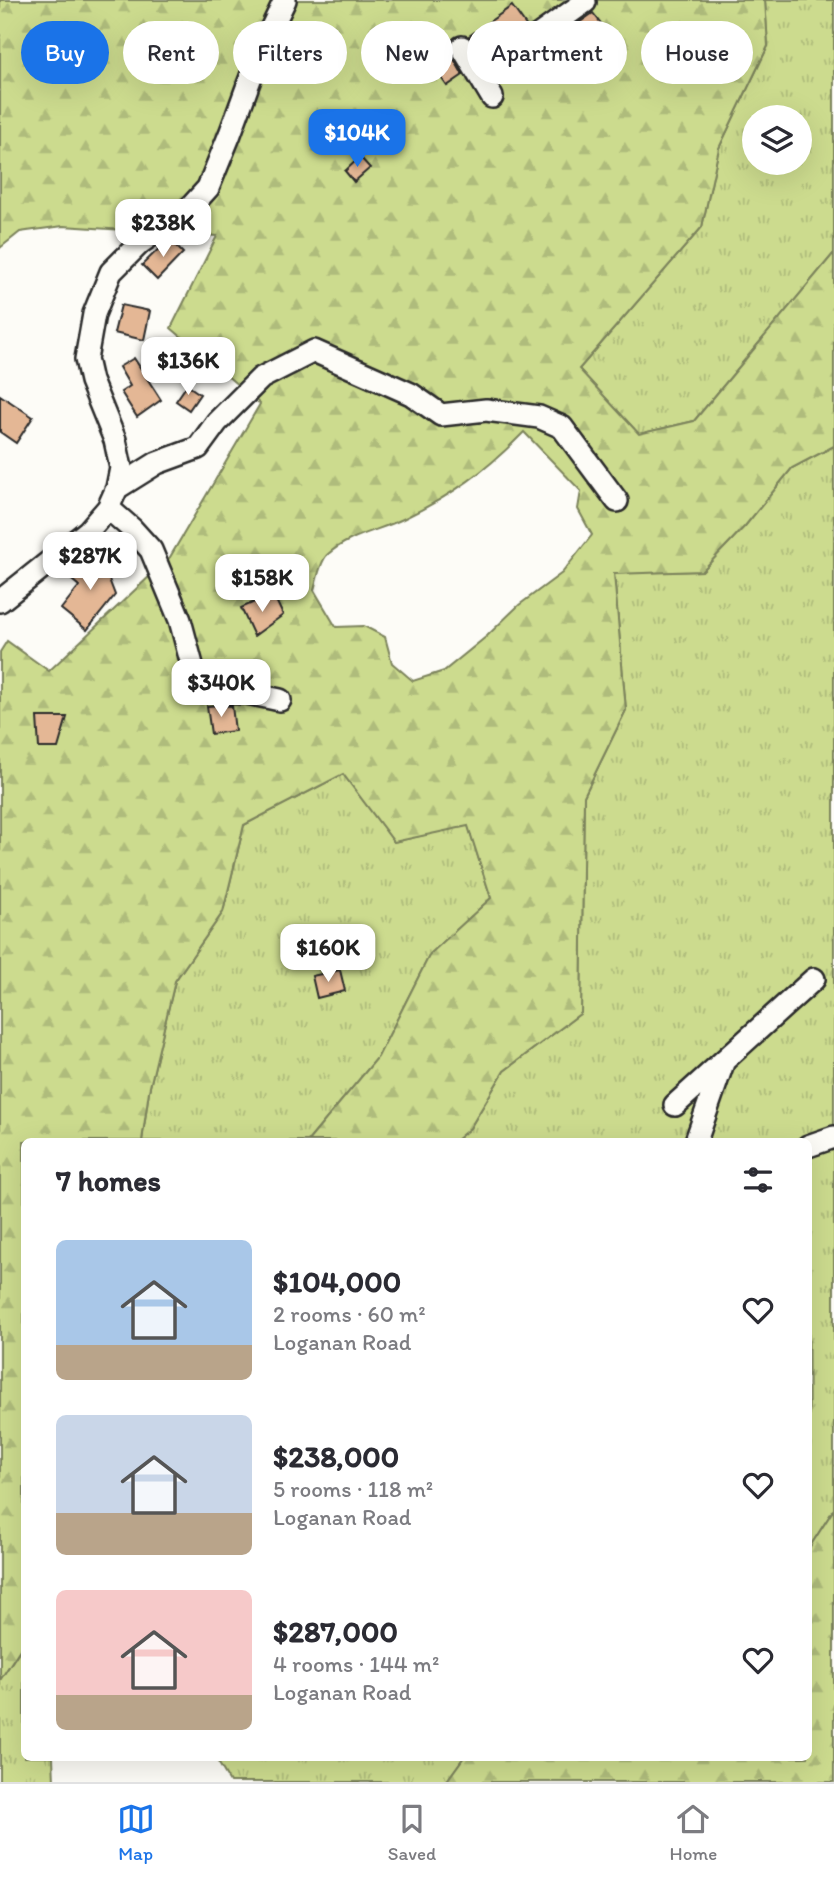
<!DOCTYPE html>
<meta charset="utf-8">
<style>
:root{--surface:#fff;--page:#f2f2f3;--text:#2b2b33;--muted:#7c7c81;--line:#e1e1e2;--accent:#1a73e8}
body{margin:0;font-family:Itim,sans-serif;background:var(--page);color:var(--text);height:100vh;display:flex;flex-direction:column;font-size:26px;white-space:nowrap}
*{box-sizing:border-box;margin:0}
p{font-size:23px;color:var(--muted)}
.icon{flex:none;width:38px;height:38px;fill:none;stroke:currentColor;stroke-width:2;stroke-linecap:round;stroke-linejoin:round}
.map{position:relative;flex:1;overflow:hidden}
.side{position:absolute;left:21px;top:1138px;width:791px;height:623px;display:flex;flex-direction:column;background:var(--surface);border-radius:10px;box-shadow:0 7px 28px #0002}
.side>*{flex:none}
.hud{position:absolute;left:21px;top:21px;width:793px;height:63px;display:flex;gap:14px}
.tools{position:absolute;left:742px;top:105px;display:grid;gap:14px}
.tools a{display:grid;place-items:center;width:70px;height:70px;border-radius:50%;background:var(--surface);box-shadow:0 7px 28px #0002;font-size:35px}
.price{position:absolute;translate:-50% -60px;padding:0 16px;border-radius:14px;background:#fff;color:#222;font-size:23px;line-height:46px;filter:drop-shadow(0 2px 4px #0008)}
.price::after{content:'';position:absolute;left:50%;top:42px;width:21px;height:16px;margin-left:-10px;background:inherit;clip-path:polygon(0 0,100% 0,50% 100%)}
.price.current{background:var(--accent);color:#fff}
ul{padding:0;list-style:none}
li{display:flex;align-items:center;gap:21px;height:175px;padding:0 35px}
li span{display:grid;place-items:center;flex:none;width:196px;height:140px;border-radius:10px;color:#555}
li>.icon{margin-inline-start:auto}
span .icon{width:84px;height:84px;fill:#fffc;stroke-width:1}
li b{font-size:30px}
h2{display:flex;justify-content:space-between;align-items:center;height:84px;padding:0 35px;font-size:30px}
.tag{padding:0 24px;border-radius:32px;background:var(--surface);box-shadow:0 7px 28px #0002;font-size:24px;line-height:63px}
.tag.current{background:var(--accent);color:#fff}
.menu{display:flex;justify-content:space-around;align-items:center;height:98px;border-top:2px solid var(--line);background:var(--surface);font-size:19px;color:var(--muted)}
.menu a{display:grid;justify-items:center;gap:4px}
.menu .current{color:var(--accent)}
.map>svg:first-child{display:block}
.grass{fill:url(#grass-tufts);stroke:#7c835c;stroke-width:2;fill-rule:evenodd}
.forest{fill:url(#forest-firs);stroke:#7c835c;stroke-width:2;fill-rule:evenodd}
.building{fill:#e4b795;stroke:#2b2b2b;stroke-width:2}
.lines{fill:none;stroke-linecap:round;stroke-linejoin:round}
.street-casing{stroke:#2b2b2b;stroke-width:26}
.street{stroke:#fdfcf7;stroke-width:21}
</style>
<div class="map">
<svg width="834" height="1782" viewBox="0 0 834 1782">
<defs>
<pattern id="grass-tufts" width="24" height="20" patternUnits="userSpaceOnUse" patternTransform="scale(1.75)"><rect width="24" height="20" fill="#ccdb8e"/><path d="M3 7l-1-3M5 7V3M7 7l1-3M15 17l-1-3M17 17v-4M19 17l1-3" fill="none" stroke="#afbc7b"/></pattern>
<pattern id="forest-firs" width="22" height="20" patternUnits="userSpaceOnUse" patternTransform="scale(1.75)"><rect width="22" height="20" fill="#ccdb8e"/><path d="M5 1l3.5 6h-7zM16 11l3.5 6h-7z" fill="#afbc7b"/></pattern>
</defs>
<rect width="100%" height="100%" fill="#fdfcf7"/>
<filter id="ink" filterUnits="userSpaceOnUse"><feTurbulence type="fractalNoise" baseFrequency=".0143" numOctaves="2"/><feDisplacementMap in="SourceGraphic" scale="14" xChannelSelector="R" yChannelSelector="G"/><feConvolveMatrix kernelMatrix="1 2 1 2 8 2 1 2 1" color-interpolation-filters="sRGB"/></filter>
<g filter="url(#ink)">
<path class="grass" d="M765 0H834V253L694 421 639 434 579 369 702 227 719 148 768 46ZM754 117H800V163H754Z
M834 446V1509L809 1548 808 1141H455L470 1128 504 1071 581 1013 584 796 626 710 614 573 702 571 745 526 792 468Z
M343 774 394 842 468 825 491 898 430 954 378 1057 308 1141H142L149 1091 175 981 223 912 244 825Z
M24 1644V1757H53L54 1782H0V1680Z
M215 1757H464L446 1782H230Z"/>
<path class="forest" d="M0 0H765L768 46 719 148 702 227 579 369 639 434 694 421 834 253V446L792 468 745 526 702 571 614 574 626 710 584 796 581 1013 504 1071 470 1128 455 1141H308L378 1057 430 954 491 898 468 826 394 842 343 774 244 825 223 912 175 981 149 1091 142 1141H24V1643L0 1680V652L7 641 49 671 170 557 260 404 171 328 217 236 63 226 20 232 0 248ZM524 432 581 491 578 509 592 535 562 573 519 605 487 636 444 671 413 681 392 663 385 637 364 626 336 627 314 590C317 580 320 562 327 555 349 535 378 531 403 519 453 495 486 471 524 432Z
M834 1509V1782H446L464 1757H808L809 1548Z"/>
<path class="building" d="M512 6 527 27 483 56 469 36Z
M593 13 607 31 544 77 531 57Z
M451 54 463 75 447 86 433 66Z
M360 157 370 168 354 182 345 171Z
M169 239 183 253 157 280 142 265Z
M121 305 150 311 144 340 114 333Z
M134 358 161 400 137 417 121 392 130 386 119 367Z
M187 385 200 394 189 410 176 401Z
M0 395 33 417 16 443 0 432Z
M97 548 115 595 87 630 61 609 79 586 72 580Z
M273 594 283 615 254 636 241 608Z
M219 705 232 706 235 731 211 734 207 706Z
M37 717H67L58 748H39Z
M340 970 345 991 317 998 312 976Z"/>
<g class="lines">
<g class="street-casing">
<path id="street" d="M462 47 492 97
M480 77 585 2 583 0
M117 488 157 463 198 448 217 422 261 378 314 351 411 394 441 415 486 410 539 417 562 427 617 501
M108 508 132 529 151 550 180 620 195 676 206 688 221 692 247 693 280 700
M0 601 88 531 108 508 117 488 121 468 115 440 91 381 86 359 94 314 111 272 140 243 187 211 208 188 230 134 260 52 285 0
M675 1105 814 979
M696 1141 723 1063
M808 1146 834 1137"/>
</g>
<use href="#street" class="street"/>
</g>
</g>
</svg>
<div class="tools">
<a><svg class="icon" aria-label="layers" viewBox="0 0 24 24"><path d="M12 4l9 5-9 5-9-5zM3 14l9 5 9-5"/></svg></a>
</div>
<b class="price current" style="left:357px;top:169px">$104K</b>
<b class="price" style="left:163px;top:259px">$238K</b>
<b class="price" style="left:188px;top:397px">$136K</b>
<b class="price" style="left:90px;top:592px">$287K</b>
<b class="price" style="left:262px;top:614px">$158K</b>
<b class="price" style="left:221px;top:719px">$340K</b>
<b class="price" style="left:328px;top:984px">$160K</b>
<div class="hud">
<a class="tag current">Buy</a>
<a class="tag">Rent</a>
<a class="tag">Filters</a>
<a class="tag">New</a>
<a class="tag">Apartment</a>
<a class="tag">House</a>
</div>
<section class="side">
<h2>7 homes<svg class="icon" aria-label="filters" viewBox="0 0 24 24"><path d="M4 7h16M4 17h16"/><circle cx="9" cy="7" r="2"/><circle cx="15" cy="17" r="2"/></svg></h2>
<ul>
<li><span style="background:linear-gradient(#a9c7e8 75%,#b9a48a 0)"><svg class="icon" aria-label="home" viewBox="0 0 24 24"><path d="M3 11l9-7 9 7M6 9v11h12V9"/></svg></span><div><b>$104,000</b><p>2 rooms · 60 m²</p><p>Loganan Road</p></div><svg class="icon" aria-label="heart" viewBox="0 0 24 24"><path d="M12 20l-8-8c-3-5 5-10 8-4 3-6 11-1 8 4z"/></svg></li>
<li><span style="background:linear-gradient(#c9d6e8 70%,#b9a48a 0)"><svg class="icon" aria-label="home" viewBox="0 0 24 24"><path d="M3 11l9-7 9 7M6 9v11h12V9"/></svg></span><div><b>$238,000</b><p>5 rooms · 118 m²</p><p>Loganan Road</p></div><svg class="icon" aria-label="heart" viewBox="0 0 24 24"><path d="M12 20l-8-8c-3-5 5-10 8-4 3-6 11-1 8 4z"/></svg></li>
<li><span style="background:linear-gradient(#f6c9c9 75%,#b9a48a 0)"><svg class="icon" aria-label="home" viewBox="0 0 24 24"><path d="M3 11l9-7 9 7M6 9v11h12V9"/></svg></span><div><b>$287,000</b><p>4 rooms · 144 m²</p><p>Loganan Road</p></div><svg class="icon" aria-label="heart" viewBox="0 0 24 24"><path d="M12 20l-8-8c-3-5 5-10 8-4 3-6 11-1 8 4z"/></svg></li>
</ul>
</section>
</div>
<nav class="menu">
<a class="current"><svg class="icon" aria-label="map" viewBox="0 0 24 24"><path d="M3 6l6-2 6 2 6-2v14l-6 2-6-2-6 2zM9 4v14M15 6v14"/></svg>Map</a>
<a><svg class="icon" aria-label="saved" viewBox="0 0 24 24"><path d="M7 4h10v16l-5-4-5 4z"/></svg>Saved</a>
<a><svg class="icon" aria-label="home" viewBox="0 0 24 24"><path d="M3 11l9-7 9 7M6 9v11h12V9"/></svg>Home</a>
</nav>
